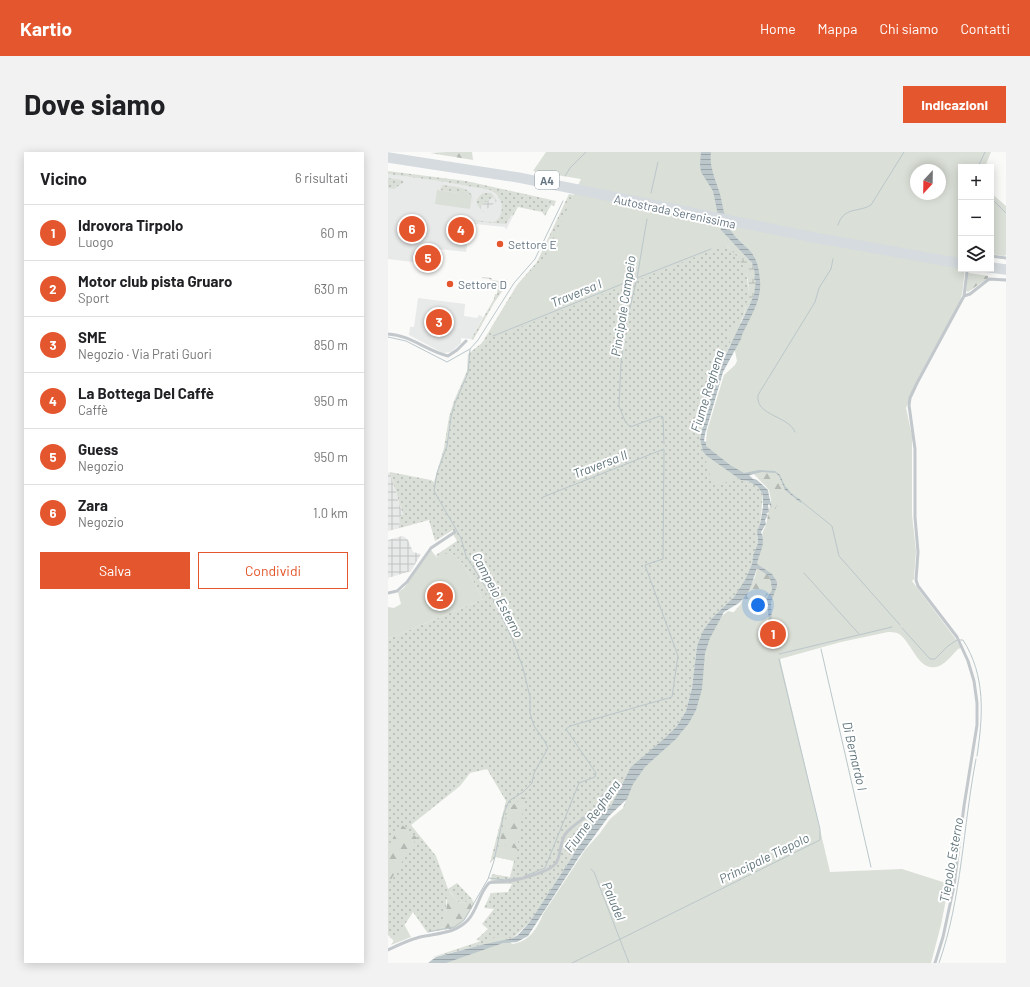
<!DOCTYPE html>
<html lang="it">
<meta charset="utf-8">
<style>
:root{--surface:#fff;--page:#f2f2f2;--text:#202124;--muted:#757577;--line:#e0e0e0;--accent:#e4572e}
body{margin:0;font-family:Barlow,sans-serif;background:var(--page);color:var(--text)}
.controls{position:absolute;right:12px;top:12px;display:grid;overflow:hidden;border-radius:0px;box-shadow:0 2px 10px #0003}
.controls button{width:36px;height:36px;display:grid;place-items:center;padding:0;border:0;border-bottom:1px solid var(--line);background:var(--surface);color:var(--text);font:20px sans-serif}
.compass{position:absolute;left:522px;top:12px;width:36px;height:36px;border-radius:50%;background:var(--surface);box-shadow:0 2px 10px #0003;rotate:202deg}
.you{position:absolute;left:370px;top:453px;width:14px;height:14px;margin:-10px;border:3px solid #fff;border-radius:50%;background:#1a73e8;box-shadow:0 0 0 6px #1a73e833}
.badge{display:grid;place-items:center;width:26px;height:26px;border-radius:50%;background:var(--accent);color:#fff;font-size:13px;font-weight:700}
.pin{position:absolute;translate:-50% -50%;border:2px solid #fff;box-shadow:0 1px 4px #0006}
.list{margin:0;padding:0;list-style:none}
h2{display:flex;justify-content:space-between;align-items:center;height:52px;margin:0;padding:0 16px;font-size:17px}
h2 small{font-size:13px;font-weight:400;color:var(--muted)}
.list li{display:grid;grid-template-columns:26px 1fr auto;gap:12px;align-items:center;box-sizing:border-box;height:56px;padding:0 16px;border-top:1px solid var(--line)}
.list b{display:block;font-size:15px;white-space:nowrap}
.list p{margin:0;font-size:13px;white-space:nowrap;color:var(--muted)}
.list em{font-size:13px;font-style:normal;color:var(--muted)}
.actions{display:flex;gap:8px;padding:12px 16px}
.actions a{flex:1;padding:9px 0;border:1px solid var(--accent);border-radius:0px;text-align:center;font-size:14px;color:var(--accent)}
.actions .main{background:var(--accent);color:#fff}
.icon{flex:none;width:22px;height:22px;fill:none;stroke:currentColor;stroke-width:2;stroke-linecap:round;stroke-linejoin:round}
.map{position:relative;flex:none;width:618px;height:811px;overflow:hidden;border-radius:0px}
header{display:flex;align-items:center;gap:24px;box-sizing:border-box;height:56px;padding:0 20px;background:var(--accent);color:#fff}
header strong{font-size:19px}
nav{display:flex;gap:22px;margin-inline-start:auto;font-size:14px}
.intro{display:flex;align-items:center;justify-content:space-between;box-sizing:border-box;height:96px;padding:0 24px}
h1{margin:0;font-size:28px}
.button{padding:10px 18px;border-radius:0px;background:var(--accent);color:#fff;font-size:14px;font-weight:700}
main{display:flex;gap:24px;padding:0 24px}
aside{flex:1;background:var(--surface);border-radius:0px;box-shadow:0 2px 10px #0003}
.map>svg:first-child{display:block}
.built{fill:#e8e9e9}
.industrial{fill:url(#industrial-grid)}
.grass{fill:url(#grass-dots)}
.forest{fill:url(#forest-firs)}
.wetland{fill:url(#wetland-marsh)}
.green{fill:#dadfd7;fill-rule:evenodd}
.water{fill:url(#water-rules)}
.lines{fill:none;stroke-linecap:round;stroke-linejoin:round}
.stream{stroke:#bbc7cb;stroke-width:1}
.street{stroke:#c3c8cc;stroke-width:3}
.highway{stroke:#d6dbdf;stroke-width:5.5}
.poi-dot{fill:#e4572e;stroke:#fff;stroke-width:1.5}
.labels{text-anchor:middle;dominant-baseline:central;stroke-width:4;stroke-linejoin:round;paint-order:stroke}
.shield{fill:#fff;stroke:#939fa8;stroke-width:1}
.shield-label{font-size:11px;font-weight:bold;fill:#657683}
.street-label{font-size:12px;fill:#657683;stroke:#fff}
.poi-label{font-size:12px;fill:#657683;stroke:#fff;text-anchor:start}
.water-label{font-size:13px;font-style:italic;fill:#60757c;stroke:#fff}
</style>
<header>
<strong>Kartio</strong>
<nav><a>Home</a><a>Mappa</a><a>Chi siamo</a><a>Contatti</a></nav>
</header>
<div class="intro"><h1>Dove siamo</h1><a class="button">Indicazioni</a></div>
<main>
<aside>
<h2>Vicino<small>6 risultati</small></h2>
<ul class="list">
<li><span class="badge">1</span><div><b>Idrovora Tirpolo</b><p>Luogo</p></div><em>60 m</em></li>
<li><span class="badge">2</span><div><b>Motor club pista Gruaro</b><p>Sport</p></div><em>630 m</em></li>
<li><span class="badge">3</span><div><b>SME</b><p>Negozio · Via Prati Guori</p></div><em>850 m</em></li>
<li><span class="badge">4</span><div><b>La Bottega Del Caffè</b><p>Caffè</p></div><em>950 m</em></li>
<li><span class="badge">5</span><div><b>Guess</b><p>Negozio</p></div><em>950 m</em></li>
<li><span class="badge">6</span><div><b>Zara</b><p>Negozio</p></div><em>1.0 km</em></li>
</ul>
<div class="actions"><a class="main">Salva</a><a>Condividi</a></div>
</aside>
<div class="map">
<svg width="618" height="811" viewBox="0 0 618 811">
<defs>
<pattern id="industrial-grid" width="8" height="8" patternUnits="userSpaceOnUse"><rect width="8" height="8" fill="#e8e9e9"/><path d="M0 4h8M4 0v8" fill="none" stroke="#c0c1c2"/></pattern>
<pattern id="grass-dots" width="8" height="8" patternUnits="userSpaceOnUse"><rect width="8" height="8" fill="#dadfd7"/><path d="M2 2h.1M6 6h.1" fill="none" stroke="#b4b9b4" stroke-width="1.8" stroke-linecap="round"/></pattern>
<pattern id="forest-firs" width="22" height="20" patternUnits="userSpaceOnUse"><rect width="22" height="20" fill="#dadfd7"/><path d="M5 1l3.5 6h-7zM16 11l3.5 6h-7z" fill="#b4b9b4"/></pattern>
<pattern id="wetland-marsh" width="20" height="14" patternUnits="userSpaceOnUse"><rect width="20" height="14" fill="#dadfd7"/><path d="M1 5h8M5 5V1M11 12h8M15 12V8" fill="none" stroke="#b4b9b4"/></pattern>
<pattern id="water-rules" width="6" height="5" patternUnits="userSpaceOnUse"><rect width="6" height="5" fill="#bbc7cb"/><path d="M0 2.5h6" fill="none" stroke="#9ca6aa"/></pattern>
</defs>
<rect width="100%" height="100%" fill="#fafaf8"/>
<path class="built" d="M0,22l51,7 51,9 3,2 19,19 1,5 -7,14 -1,-3 -30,-3 -1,2 -4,-1 -4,27 -27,-3 -2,16 -49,-6z
M30,146l47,6 -1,12 13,2 2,-3 4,2 -12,22 -10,-1v5l-10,9 -8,1 -34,-18 1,-8h4z"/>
<path class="industrial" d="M105,44l4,5 -14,11 -4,-5z
M2,320l13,44 -4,1 1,11 -12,3v-58z
M14,384l3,1 3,3 5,12 8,2 -10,17 -23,7v-38z"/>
<path class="grass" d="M0,19l78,10 90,20 -2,5 -3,-1 -6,11 -3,-4 -24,-5 -5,9 -2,-1 -5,9 -32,-3c6,-2 16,3 22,0 3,-2 4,-5 5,-8 3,-10 -2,-18 -11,-23l-51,-9 -51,-7z
M0,26l13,2 3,2 -10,7 -6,-1z
M56,33c13,3 30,1 29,18l-1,-8 -32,-5 2,-4z
M96,41h7l6,8 -4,-4 -14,10c-5,-5 -1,-11 5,-14z
M181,42l151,31 7,21 9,8 10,16 3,24 -6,23 -23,50 -9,25 -11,47 3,13 4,4 39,25h2l10,6 5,8 -3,29 -3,13 1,6 -5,12 -1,9 -9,21 -9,12 -21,20 -16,29 -5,42 -6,23 -9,15 -56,64 -10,16 -15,14 -11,13 -13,24 -43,66 -16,15 -12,2 -71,18 51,-17 -5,-1 12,-11 -6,-5 12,-15 -10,-1 7,-15 17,-1 4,-8h-22l2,-10 18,3 4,-16 -18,-4 -6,6 16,-62 -19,-32 -17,4 -10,13 -49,39 25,31 12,33 9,-6 15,16 -8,4 -6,-1 -8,-11 -4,10v11l-5,15 8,2 -22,3 -14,-20 -19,29 -6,-6v-296l95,-40c-6,-10 -20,-41 -31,-45 -4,-1 -11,2 -15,4l-1,-3 21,-14 -4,-7v-4l-18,11 -6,-21 -29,8 -1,-11 4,-2 -13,-43 41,8 3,2 10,-34 5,-31 5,-16 13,-30 1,-17 14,-11 35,-58 20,-23z
M95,125l9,1v2l13,2 1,-3 1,1 -4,6 2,1 -11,16 -21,37 -2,-1 23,-40 1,-5h2l1,-11 -9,-4 -7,-1z"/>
<path class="forest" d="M59,0h25l1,8 -43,-7z
M581,121l19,3v2l-20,14 -2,-1 2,-17z
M370,318l26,4 3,103 -80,135 -84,96 10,-25 12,-16 31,-28 12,-14 24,-88 28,-32 15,-28 3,-12 13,-65 -2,-10 -18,-19z
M137,645l-8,52 -18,-5 9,-36z
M13,672l16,14 -29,46v-37z
M60,737l10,13 6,1 8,-4 2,5c-5,9 -11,24 -23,25 -3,0 -7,-1 -10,-2l-1,-3 4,-6 2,-6z"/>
<path class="wetland" d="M346,91c6,6 12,12 17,19 12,17 1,40 -8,56 9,-33 9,-47 -16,-72z"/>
<path class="green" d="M158,0h445l-6,15h-24v102h4c-2,12 -1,24 -6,34l-43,79 -10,26 6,28v79l4,36 -2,28 -2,2 43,57 6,10 -3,1c-6,6 -13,16 -22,18 -19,4 -25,-28 -39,-34 -2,-1 -6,-1 -9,-1l-47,10 -61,17 50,213 72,-3 47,15 -8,41 -10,38h-497l48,-17 6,-5 11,-6 7,3 6,6c17,-2 25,-15 31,-30l42,-64 15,-17 10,-14 13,-11 3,-5 -3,-17 2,-14 5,-2 15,-3 31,-28 8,-10 17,-73 16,-36 11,-9c26,7 29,-12 48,-22 -1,-14 -10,-16 -21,-23l8,-35 12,-21 8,-23 -6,-13c-20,-5 -42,6 -62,12l-8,-18 -2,-16 2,-21 17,-56 11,-10 2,-4 -2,-10 -10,-18 24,-16 10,-43 -19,-32 -30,9 -207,83 -11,3 -1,-9 24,-37 31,-36 35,-76 -48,-8zM528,18h24v24h-24z
M49,38l35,5 -2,14 -35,-5z
M603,41l15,13v49l-2,1 -13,-2z
M43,398l6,8c5,-3 10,-6 15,-4 11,4 25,35 31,45l-95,40v-32l6,1 7,-4 -3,-12 6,-4z
M111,692l18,5 -2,12 -19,-4z
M16,772l7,13 -20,8z"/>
<path class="water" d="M313,0h10c-2,14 4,26 8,39 4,12 4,24 10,36 4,10 15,17 22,25 7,9 8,18 9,29 2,19 -10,36 -18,54l-1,4 -18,33 -18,62 -1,7 2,1v4l24,19 14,8 15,-3 16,1 5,4 5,11 7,8 10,7 -1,2 -16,-13 -6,-14 -3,-3 -14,-1 -13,3 4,4 4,1 11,10 1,6 3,12 -3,-4 -1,1 1,7 -3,2 2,1 -3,5 1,4 -5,8c5,13 -1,18 -4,32l15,10 5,8v4l-6,16 1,23h-3l-2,-27 5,-8 -1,-8 -2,-6 -12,-8 -6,18 -6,13h-2l-4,4 -15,9 -14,26 -5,15 -3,36 -6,21 -7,13 -13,16 -31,28 -12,17 -6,15 -18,17 -30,41 -51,79 -11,6 -14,1 -57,20h-18l8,-6 45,-12 32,-7 5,-3 11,-12 43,-66 13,-24 11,-13 15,-14 20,-39 34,-29 12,-12 9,-15 6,-23 5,-42 6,-15 10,-14 21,-20 11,-17 7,-16 1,-9 5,-12 -1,-11 3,-8 3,-17v-12l-5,-8 -10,-6 -7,-1 -34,-24 -4,-4 -3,-13 11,-47 9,-25 30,-63 4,-10 2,-13 -2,-2 1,-3 -1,-7 -2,-6 -31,-33 -8,-39 -12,-19 -1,-8z"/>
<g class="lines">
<path class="stream" d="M590,15l7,-15
M177,24l5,-8 16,-16
M263,41l7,-31
M603,46l15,15
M259,67l-10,59 -12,51 -4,34 -2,43 6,15 5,6 30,-11 3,1 1,27
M450,73c6,-19 20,-12 33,-20l33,-53
M105,184l144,-58 74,-29
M0,185l18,4 41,21 23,-13
M407,280c-7,-17 -40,-16 -37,-37l57,-93 4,-14 12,-19 2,-10
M414,350l30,24 7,30 61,69
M416,421l55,61
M383,472l2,7
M514,476l28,31h5l13,-13 9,-6
M572,488h3c23,36 20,76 14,116
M433,497l50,218
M391,502l113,-27
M203,717l3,3 35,91
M137,724l20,-8 34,-85 16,-6 1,-4 -30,-44 4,-3 102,-29 6,-41 -33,-91 18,-6 1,-110 -121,48
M101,726l16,2 13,-2
M40,780l26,-5 10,-7 24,-41 6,-18 10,-48 5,-12 14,-9 9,-9 2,-10 14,-25 -4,-8 -10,-14 -4,-13v-16l-7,-29 -11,-30 -19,-39 -27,-43 -5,-18 -27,-47 3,-18 10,-27 4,-29 4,-14 13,-30 2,-24 8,-9 36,-57 21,-24 28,-58
M184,811l248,-123v-11l-41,-170
M551,811c23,-65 24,-137 37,-204"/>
<path class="street" d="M603,104l15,2
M576,144l6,-2 19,-15 17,1
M0,182c22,1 39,17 60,22l9,-6 9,-9
M0,441l9,-2 10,-9 24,-34 24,-16
M0,798c10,-5 21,-10 32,-13 17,-4 35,-3 48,-17 10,-11 11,-27 21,-37 7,-2 14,-1 21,-2 11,-2 40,-9 46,-18 6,-9 3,-23 11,-31 13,-14 29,-17 36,-37
M547,811l8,-26 11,-51 10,-80 13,-81v-22l-3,-22 -6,-20 -11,-24 -39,-51 -2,-6 2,-28 -3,-35v-68l-6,-44 1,-7 7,-15 47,-87 3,-24"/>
<path class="highway" d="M0,3l130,20 296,60 147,26
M0,8l131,20 295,60 147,26
M603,113l15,2
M595,117l23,3"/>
</g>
<g class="poi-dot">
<circle cx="112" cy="92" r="4"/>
<circle cx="62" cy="132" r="4"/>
</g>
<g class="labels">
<rect class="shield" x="147" y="19" width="24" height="18" rx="3"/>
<g class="shield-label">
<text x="159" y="28">A4</text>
</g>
<g class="street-label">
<text transform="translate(287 59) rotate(12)">Autostrada Serenissima</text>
</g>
<g class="poi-label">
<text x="120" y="92">Settore E</text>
<text x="70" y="132">Settore D</text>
</g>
<g class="water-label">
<text transform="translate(188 141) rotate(-22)">Traversa I</text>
<text transform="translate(235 154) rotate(-81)">Pincipale Campeio</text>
<text transform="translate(319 239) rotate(-73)">Fiume Reghena</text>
<text transform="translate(212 312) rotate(-21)">Traversa II</text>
<text transform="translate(110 443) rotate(62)">Campeio Esterno</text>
<text transform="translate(467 604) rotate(77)">Di Bernardo I</text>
<text transform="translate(204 664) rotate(-54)">Fiume Reghena</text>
<text transform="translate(376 706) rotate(-26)">Principale Tiepolo</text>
<text transform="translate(563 708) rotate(-80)">Tiepolo Esterno</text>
<text transform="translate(226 749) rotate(67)">Paludel</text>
</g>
</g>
</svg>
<div class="controls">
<button>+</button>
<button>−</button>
<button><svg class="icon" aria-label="layers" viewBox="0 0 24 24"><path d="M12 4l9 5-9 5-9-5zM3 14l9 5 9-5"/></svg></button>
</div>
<svg class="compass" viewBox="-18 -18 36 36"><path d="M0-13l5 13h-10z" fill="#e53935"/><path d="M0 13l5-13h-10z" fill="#757577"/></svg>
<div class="you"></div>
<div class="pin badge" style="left:385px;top:482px">1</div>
<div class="pin badge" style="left:52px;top:444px">2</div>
<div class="pin badge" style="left:51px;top:170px">3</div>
<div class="pin badge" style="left:73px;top:78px">4</div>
<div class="pin badge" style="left:40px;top:106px">5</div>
<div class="pin badge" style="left:24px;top:77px">6</div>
</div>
</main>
